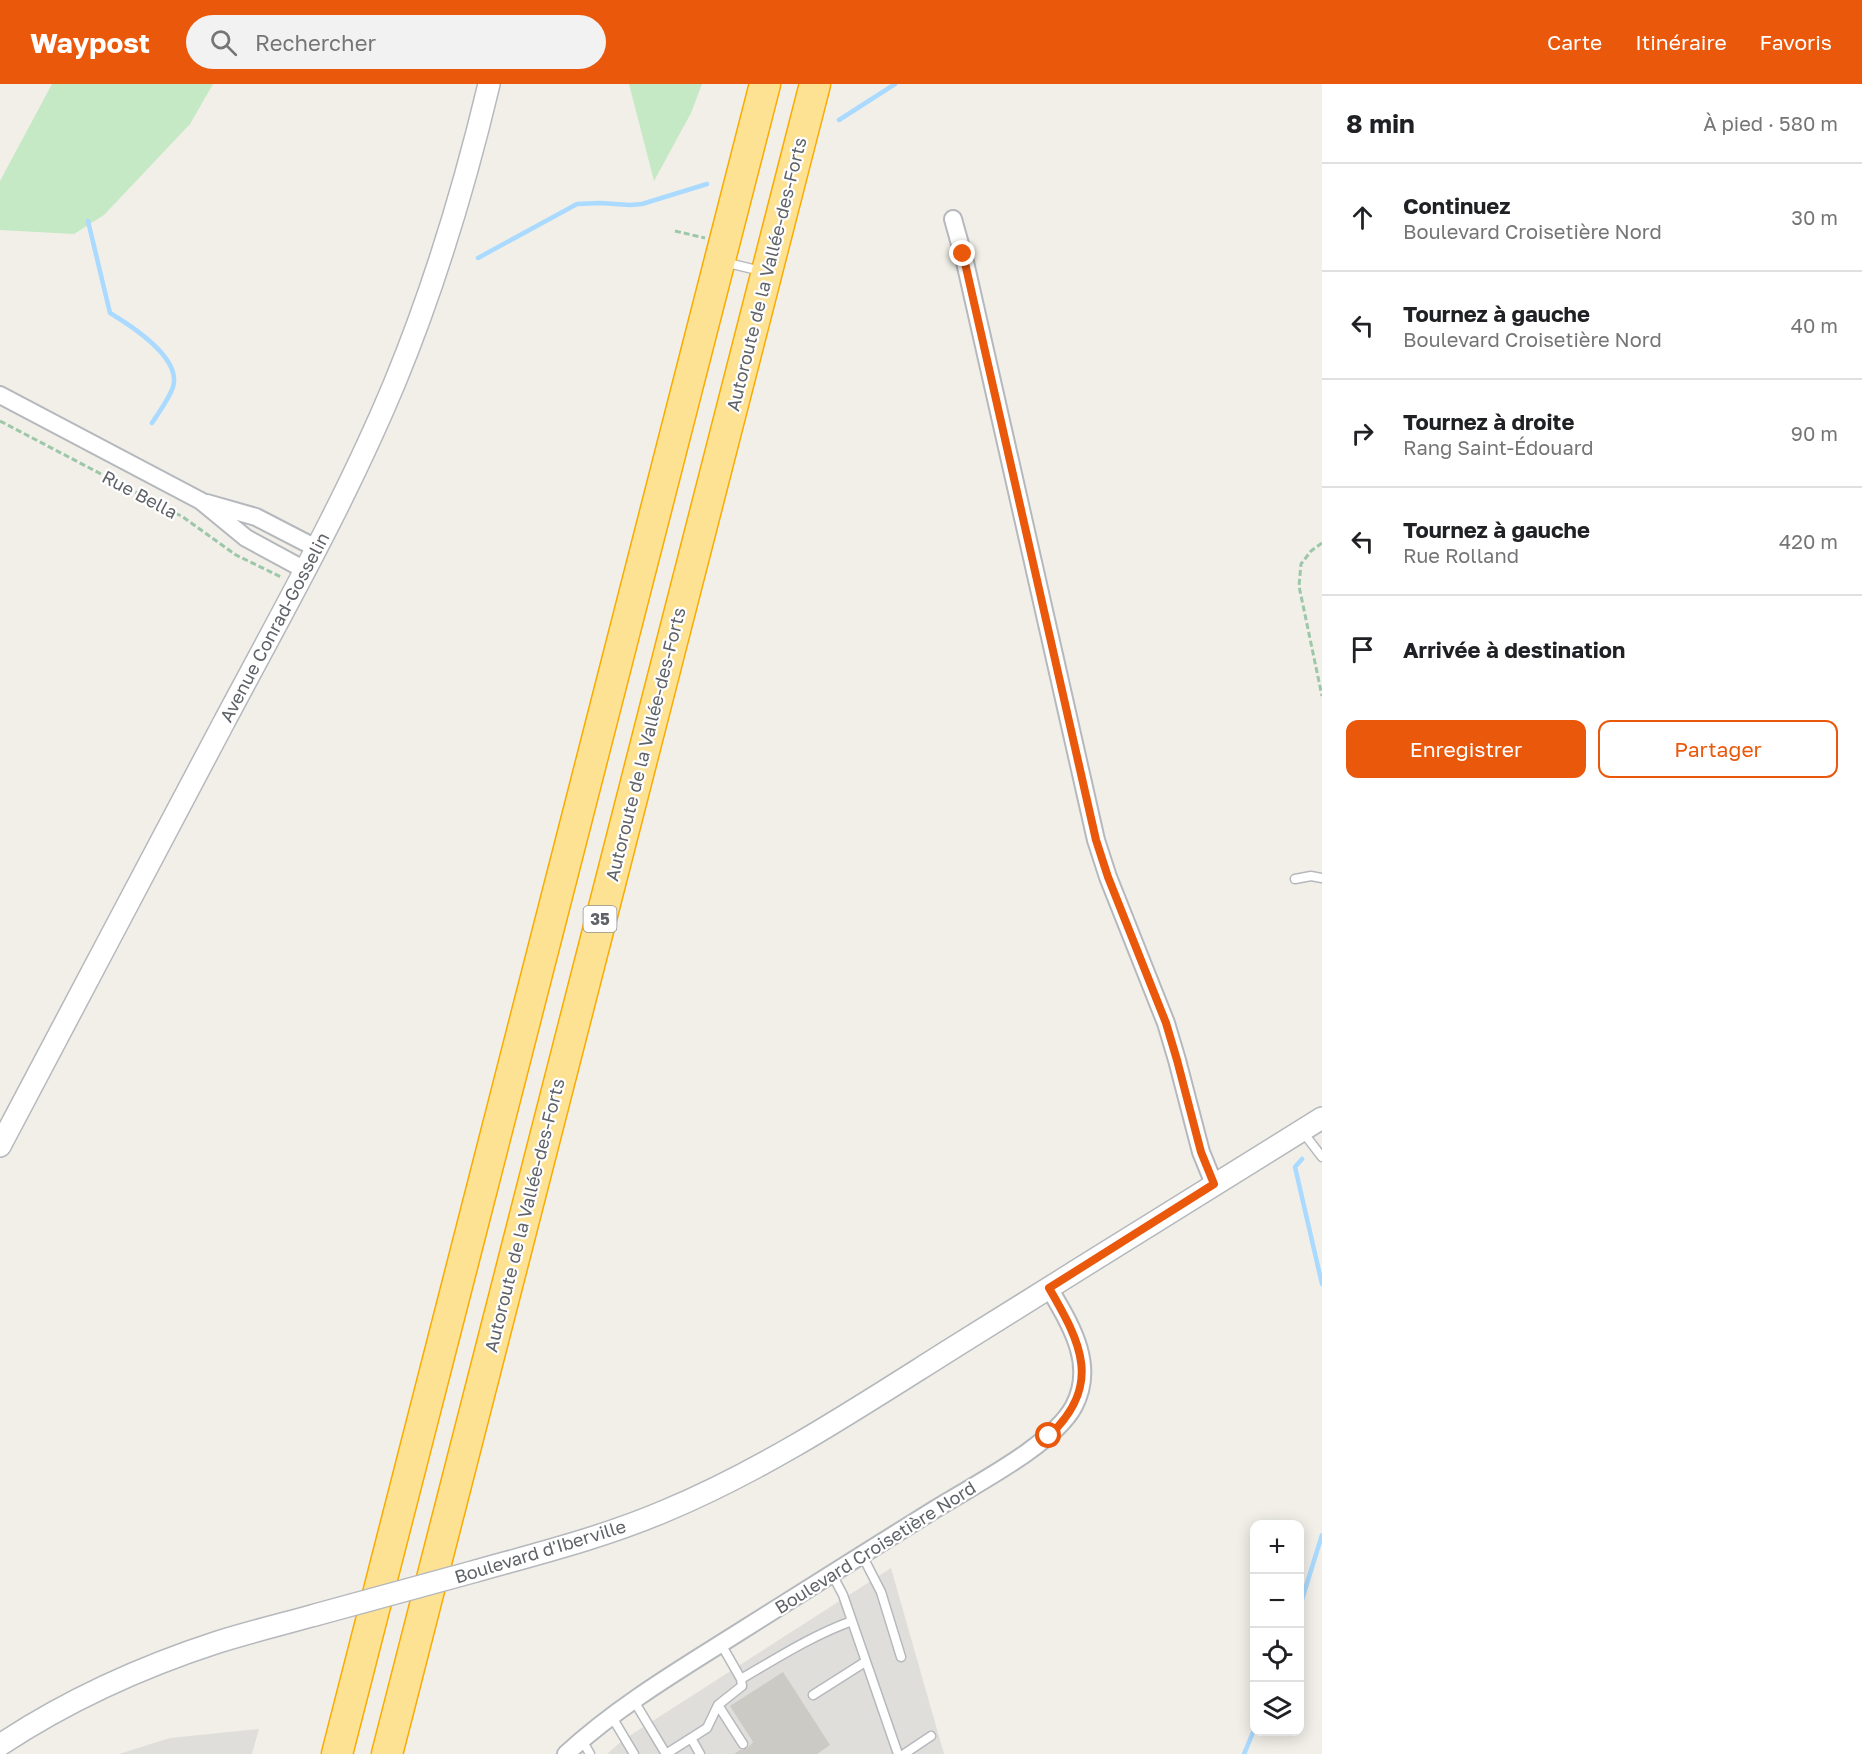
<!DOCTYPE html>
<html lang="fr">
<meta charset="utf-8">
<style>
:root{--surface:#fff;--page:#f2f2f2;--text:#202124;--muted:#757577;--line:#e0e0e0;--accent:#ea580c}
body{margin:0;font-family:"Golos Text",sans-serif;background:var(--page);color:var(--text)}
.controls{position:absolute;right:18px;bottom:18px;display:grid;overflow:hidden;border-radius:12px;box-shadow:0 3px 15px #0003}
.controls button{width:54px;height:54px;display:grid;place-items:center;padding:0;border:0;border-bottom:2px solid var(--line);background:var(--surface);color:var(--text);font:30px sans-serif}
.stop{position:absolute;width:18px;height:18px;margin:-14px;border:4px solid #ea580c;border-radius:50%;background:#fff}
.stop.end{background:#ea580c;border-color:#fff;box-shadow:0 2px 6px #0008}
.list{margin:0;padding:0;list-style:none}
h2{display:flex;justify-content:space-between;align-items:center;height:78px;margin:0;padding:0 24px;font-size:26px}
h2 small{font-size:20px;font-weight:400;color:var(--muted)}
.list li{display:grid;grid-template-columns:39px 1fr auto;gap:18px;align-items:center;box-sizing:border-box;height:108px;padding:0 24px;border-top:2px solid var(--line)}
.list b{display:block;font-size:22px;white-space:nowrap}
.list p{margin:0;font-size:20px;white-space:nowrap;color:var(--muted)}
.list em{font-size:20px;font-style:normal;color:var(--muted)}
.actions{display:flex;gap:12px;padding:18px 24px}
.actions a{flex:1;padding:14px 0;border:2px solid var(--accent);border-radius:12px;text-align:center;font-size:21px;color:var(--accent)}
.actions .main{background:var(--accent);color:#fff}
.icon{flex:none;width:33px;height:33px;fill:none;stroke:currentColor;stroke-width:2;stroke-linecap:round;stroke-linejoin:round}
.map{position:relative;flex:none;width:1322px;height:1670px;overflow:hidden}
header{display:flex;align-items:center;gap:36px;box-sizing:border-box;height:84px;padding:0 30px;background:var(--accent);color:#fff}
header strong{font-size:28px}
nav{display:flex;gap:33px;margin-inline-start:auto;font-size:21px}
.search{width:420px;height:54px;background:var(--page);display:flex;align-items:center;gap:15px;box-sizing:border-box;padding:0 21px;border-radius:33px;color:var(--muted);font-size:22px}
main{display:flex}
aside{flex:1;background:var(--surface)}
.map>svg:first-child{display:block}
.industrial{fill:#e0deda}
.green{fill:#c5e8c5}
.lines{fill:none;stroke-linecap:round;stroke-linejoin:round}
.stream{stroke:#aadaff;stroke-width:4.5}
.building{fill:#cccac5}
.service-casing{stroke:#b5b8bc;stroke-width:11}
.minor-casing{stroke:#b5b8bc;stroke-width:20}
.tertiary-casing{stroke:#b5b8bc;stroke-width:24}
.motorway-casing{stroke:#f9ab00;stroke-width:33}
.path{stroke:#9cc7a9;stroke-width:3;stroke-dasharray:6 3;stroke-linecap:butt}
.service{stroke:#fff;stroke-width:8}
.minor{stroke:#fff;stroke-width:16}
.tertiary{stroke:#fff;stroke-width:21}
.motorway{stroke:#fde293;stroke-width:30}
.tertiary-bridge-casing{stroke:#b5b8bc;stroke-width:24;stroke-linecap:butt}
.tertiary-bridge{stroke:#fff;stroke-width:21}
.route{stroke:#ea580c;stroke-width:8}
.labels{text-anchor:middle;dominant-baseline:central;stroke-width:4.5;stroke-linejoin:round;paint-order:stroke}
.shield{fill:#fff;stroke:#8f9295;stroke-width:1.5}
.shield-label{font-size:16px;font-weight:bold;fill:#5f6368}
.street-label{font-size:18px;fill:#5f6368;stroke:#fff}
</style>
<header>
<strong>Waypost</strong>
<div class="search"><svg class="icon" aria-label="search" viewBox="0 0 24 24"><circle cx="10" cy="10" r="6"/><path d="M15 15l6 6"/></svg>Rechercher</div>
<nav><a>Carte</a><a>Itinéraire</a><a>Favoris</a></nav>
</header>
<main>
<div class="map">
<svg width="1322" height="1670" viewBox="0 0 1322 1670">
<rect width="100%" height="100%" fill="#f1efe8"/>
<path class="industrial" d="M891,1484l53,186h-337l16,-14z
M259,1645l-7,25h-133l51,-16z"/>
<path class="green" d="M52,0h161l-23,40 -86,91 -30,19 -74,-4v-49z
M629,0h73l-11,29 -37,68z"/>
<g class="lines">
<path class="stream" d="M839,36l56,-36
M88,137l22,92c20,12 72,45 63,74 -4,12 -14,25 -21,36
M478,174l99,-54 23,-1 30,2 12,-1 65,-20
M1302,1075l-7,8 27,117
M1300,1522l22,-71
M1244,1670l10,-24"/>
</g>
<path class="building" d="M783,1588l47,73 -13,9h-83l6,-4 7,-1 6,-7 -23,-36z"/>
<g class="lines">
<defs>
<path id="service" d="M724,178l37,9
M1295,795l16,-3 11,2
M1302,1047l20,26
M862,1471l19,37 20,65
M832,1490l11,21 55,159
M741,1595c36,-21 72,-44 111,-58
M813,1611l52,-33
M634,1617l32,53
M718,1621l25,39
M612,1633l22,37
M691,1654l9,16
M582,1656l8,14
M666,1670l41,-26 11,-23 24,-19 -1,-7 -20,-35
M904,1670l27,-18"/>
<path id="minor" d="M953,135l12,43 131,578 12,37 58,146 11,37 24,92 13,32
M0,311l201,106 45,37 59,32
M207,419l49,14 60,31
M566,1670c52,-48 115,-85 175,-123 62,-39 125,-79 188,-118 39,-25 124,-67 145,-107 22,-42 -4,-82 -25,-118"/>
<path id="tertiary" d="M0,1062c74,-141 149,-281 223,-422 60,-113 123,-224 172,-342 40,-97 70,-197 94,-298
M476,1487c64,-18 128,-34 189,-60 103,-43 197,-106 291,-165 122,-76 244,-153 366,-228
M0,1661c68,-45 141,-78 218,-103 32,-10 65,-18 97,-27"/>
<path id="motorway" d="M337,1670l428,-1670
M387,1670l428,-1670"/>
</defs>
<use href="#service" class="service-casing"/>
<use href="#minor" class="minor-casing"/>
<use href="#tertiary" class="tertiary-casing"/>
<use href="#motorway" class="motorway-casing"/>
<path class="path" d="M675,147l30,7
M0,337l183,96 53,38 45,22
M1322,459l-11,8 -10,13 -2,22 23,110"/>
<use href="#service" class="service"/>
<use href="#minor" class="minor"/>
<use href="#tertiary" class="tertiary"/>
<use href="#motorway" class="motorway"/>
<defs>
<path id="tertiary-bridge" d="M315,1531l161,-44"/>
</defs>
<use href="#tertiary-bridge" class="tertiary-bridge-casing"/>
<use href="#tertiary-bridge" class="tertiary-bridge"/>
</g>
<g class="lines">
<path class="route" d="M963,170l133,586 12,37 58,146 11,37 24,92 13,32 -165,104c32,55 54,97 0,148"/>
</g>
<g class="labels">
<rect class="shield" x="583.5" y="822" width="33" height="26" rx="4.5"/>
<g class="shield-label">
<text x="600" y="835">35</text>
</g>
<g class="street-label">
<text transform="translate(766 190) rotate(-76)">Autoroute de la Vallée-des-Forts</text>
<text transform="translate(140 410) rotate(28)">Rue Bella</text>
<text transform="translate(274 543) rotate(-62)">Avenue Conrad-Gosselin</text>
<text transform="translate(645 660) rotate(-76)">Autoroute de la Vallée-des-Forts</text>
<text transform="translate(524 1131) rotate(-76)">Autoroute de la Vallée-des-Forts</text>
<text transform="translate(875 1463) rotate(-32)">Boulevard Croisetière Nord</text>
<text transform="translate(540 1467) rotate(-17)">Boulevard d'Iberville</text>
</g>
</g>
</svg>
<div class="controls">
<button>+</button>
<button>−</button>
<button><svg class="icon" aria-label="locate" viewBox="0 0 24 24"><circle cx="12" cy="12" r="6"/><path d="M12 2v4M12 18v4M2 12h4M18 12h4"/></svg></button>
<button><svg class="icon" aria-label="layers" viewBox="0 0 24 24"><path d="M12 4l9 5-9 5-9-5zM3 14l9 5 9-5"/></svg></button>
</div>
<div class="stop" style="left:1049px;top:1352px"></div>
<div class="stop end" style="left:963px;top:170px"></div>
</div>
<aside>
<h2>8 min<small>À pied · 580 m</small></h2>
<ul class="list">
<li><svg class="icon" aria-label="ahead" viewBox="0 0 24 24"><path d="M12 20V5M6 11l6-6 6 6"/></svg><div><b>Continuez</b><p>Boulevard Croisetière Nord</p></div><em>30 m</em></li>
<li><svg class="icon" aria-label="left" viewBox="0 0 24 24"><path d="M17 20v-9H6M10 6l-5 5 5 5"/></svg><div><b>Tournez à gauche</b><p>Boulevard Croisetière Nord</p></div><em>40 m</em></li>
<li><svg class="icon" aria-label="right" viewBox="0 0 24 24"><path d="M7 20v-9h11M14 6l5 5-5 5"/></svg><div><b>Tournez à droite</b><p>Rang Saint-Édouard</p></div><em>90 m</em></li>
<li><svg class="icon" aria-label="left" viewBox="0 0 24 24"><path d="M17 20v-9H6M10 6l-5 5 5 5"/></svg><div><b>Tournez à gauche</b><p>Rue Rolland</p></div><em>420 m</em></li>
<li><svg class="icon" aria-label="arrive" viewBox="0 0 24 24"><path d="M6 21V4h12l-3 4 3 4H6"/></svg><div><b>Arrivée à destination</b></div></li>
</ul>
<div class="actions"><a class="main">Enregistrer</a><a>Partager</a></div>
</aside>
</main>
